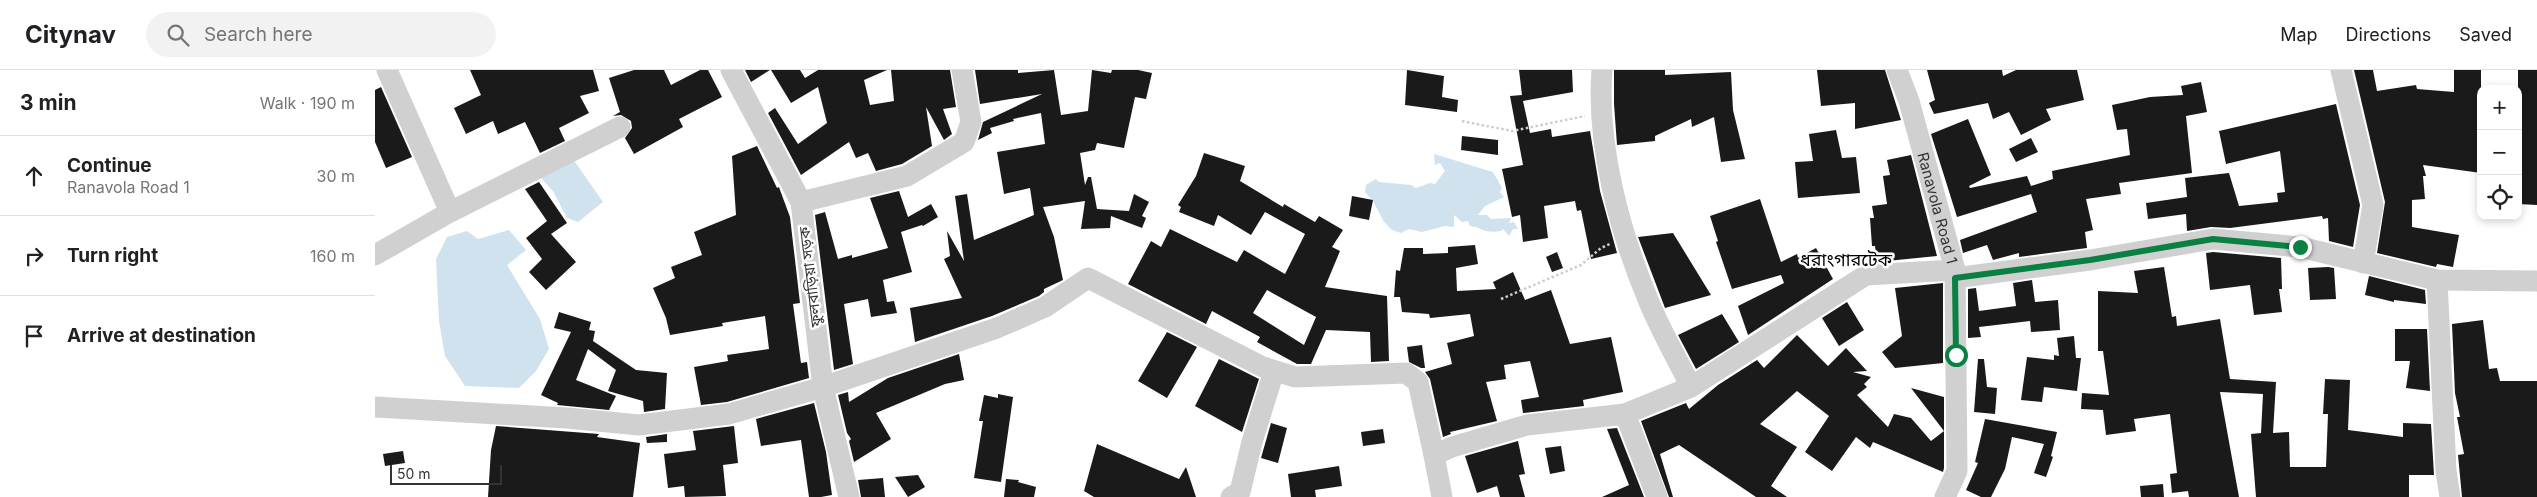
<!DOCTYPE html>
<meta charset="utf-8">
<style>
:root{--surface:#fff;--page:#f2f2f2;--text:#202124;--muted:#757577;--line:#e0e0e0}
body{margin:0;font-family:Inter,"Noto Sans Bengali",sans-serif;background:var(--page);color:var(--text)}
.controls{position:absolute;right:15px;top:15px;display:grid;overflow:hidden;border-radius:10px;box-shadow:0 2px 8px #0003}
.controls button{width:45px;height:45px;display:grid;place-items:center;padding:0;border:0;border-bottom:1px solid var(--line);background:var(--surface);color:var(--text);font:25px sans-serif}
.scale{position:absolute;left:15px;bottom:12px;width:112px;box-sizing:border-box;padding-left:5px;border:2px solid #333;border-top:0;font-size:14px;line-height:18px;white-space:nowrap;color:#333;-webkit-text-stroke:4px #fff;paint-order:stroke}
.stop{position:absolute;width:15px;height:15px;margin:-11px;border:4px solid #0b8043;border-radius:50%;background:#fff}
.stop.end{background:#0b8043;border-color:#fff;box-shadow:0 1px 5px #0008}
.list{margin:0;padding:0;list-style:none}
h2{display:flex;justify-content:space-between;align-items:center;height:65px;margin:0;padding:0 20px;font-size:21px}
h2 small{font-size:16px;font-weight:400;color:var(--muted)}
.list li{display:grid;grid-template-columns:32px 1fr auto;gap:15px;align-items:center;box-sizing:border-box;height:80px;padding:0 20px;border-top:1px solid var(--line)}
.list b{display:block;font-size:19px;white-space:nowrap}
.list p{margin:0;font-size:16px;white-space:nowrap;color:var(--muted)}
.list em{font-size:16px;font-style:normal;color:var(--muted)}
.icon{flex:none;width:28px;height:28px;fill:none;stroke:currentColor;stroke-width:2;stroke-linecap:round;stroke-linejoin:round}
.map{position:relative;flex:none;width:2162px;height:427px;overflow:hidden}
header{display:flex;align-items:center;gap:30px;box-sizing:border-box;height:70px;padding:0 25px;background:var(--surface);border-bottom:1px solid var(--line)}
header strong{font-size:24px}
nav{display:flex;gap:28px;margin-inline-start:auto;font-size:18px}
.search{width:350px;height:45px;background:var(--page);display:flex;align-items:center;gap:12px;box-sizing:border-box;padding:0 18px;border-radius:28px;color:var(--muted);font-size:19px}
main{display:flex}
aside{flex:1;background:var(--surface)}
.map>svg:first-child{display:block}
.water{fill:#cfe2ee}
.building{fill:#1a1a1a;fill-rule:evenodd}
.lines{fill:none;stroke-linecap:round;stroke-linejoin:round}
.path{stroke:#cdcdcd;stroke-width:2.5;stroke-dasharray:2.5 2.5;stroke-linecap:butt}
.minor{stroke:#d0d0d0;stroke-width:21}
.route{stroke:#0b8043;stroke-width:6}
.labels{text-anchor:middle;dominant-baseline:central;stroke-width:5;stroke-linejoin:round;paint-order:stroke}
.street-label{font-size:15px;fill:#333;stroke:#fff}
.quarter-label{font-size:18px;fill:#000;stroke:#fff}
</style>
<header>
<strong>Citynav</strong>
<div class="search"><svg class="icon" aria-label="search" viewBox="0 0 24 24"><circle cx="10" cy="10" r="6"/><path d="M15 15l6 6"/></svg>Search here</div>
<nav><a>Map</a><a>Directions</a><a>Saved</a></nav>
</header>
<main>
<aside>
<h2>3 min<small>Walk · 190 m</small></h2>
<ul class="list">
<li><svg class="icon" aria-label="ahead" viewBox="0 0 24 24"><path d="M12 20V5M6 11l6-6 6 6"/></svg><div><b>Continue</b><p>Ranavola Road 1</p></div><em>30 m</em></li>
<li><svg class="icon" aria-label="right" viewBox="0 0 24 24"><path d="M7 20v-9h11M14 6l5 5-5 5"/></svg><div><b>Turn right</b></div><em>160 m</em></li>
<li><svg class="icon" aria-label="arrive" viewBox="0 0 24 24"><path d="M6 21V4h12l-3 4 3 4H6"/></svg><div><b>Arrive at destination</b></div></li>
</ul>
</aside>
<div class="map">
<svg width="2162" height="427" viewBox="0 0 2162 427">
<rect width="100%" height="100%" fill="#fff"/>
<path class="water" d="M1059,84l59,18 9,16 -2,4 4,5 -19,9 -7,9h9l4,4 20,-1 -2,5 5,-1 4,7h-5l-4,7 -6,-7 -2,2c-18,3 -19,-4 -31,-5l-2,-5 -6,1 -8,-7v12l-9,-1 -23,6 -13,-3 -8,4 -9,-3 -8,-8 -11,-21 -8,-9 1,-7 10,-6 3,3 32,3 5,3 14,-5 5,1 10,-13 -5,-8 -5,2z
M198,89l30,43 -25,20 -11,-4 -14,-27 -13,-14z
M134,160l17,20 -19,15 33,54 9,30 -13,22 -17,17 -54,-2 -20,-30 -6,-35 -3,-62 11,-22 20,-6 11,8z"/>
<path class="building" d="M95,0h123l6,21 -19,5 9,17 -30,15 6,13 -25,12 -15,-31 -27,12 -5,-13 -27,13 -12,-26 27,-13z
M259,0h30l7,15 29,-15h8l14,27 -43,22 4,8 -49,27 -9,-16 7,-10 -1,-7 -10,-6 -8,1 7,-4 -11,-34z
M370,0h25l-19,12z
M396,0h29l5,8 13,-8h69l-23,10 6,25 24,-4 -3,-31h59l6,37 -13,2 9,25 -8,6 -18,-33 6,39 -30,18 -26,7 -8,-18 -12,5 -7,-16 -48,33 -33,-62 7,-5 23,36 29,-21 -9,-36 -27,16z
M600,0h43v3l36,-3 7,45 27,-4 4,-41 19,3 1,-3h26l14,3 -6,26 -11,-2 -11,51 -27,-5 -2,7 -15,3 5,32 3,-8h3l6,32 32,2 5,-17 15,8 -7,14 4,2 -4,10 -31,-12 -1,12 -29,1 4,-28 -42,6 11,30 9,43 -19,9v3l-5,4 -47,20 -77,26 -5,-34 52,-10 -18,-39 6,-3 -3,-25 17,30 -9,-65 12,-2 7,46 60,-25 -4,-27 -26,6 -7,-42 48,-8 -4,-31 -28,6 1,2 -24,7 2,5 -14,7 5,-18 59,-28 -62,10z
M1032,0l37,6 -2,21 16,3 -1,12 -52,-7z
M1144,0h53l1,22 -50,9 7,32 21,-4 1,8 38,-6 10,60 17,62 -26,6 -10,-49 -4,1 -2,-10 -31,5 4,32 -25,4 -3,-27 -8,2 -10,-48 21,-4 -13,-69 12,-1z
M1239,0h51v5l66,-3 2,38 12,49 -24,3 -7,-45 -22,10 -1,-8 -36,17v5l-38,4 -3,-41z
M1442,0h68l16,50 -46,9v-26l-34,3z
M1552,0h75l1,6 13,-6h61l7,30 -38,9 5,11 -30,15 -12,-23 -16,7 -5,-16 -54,11 -5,-11 6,-3z
M1979,0h19l4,21 39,-6 1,4 37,3v-22h27v103l-58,-8 3,11h-3l2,23 -13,1v27l47,8 -6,32 -16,-3 -1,3 -59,-14 8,-51z
M2143,0h19v135l-19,-1z
M1826,12l6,30 -21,4 6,57 -73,10 2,11 -35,5 7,31 -8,2 2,16 -68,9v-4l-26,7 -6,-15 -24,8 -3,-13 77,-28 -6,-18 -74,23 -26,-83 37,-15 23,56 -22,11 1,2 57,-12 4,10 22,-7 -1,-8 78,-16 -3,-26 -10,1 -5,-25 38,-8 33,-2 -2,-9z
M6,17l31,70 -26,11 -11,-26v-52z
M1961,34l24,101 -7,42 -24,-6 -1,-23 -5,1 -1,-3 -92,12 -19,-1 -24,4 -1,-17 -38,5 -2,-16 41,-6 -2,-19 44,-5 10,33 39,-4 -1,-9 8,-1 -5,-41 -54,13 -7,-33z
M1461,60l6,28 14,-1 4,36 -62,5 -3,-36 18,-1 -4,-27z
M1087,66l36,4v15l-37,-5z
M1656,68l7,14 -22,10 -7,-13z
M382,76l20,42 2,-1 1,3 10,27 10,86 -7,1 8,59 6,-1 2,16 -82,24 -26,3 -7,-38 34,-6 -1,-6 42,-6 -4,-33 -43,7 1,3 -53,9 -4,-17 -13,-30 22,-10 -4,-11 31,-12 -8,-23 42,-17 -4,-59z
M829,83l41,13 -5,15 43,26 1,-3 31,18 4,-6 24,14 -11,17 8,4 -15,36 62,9 2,65 -18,1 -1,-30 -44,-2 -15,34h-14l-40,-22 3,-5 -48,-26 -6,13 -78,-40 23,-43 10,6 9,-18 67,33 7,-12 41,24 20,-40 -40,-22 -14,23 -33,-20 -4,11 -35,-14 2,-5 -3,-2 18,-29zM892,220l49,27 -12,28 -51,-32z
M1536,85l26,101 -60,6 -2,-16h-3l-2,-28h4l-2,-12 15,-2 -4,-28 7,-1 -3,-15z
M164,112l28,41 -16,11 25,28 -30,28 -17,-18 13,-13 -16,-21 21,-17 -22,-32z
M524,121l9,26 23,-13 7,13 -15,9 -1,-1 -21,7 11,40 -29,8 4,22 7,-1 3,12 -26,4 -3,-18 -24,5 9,60 -19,6 -19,-155 10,-3 13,47 14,-4v3l36,-10 -18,-50z
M977,126l21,4 -4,20 -20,-4z
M1385,129l21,63 16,-8 1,4 18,-10 17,31 -85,56 -10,-29 46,-23 -3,-8 -49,14 -16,-47 2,-1 -8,-25z
M1298,163l38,62 -46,13 -27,-71z
M1100,175l3,19 -22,4 1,23 39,-2 -3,-7 20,-10 12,28 26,-10 19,54 41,-7 12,55 -40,8 1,6 -61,7 -2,-13 18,-3 -9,-36 -26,4 2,14 -20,3 11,39 -47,11 1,2 -8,3 -13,-58 -5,-7 27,-8 -5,-21 27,-7 -4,-22 -40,4 -1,-4 -27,-2 -2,-15h-6l2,-27 4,1 4,-23h19v6l25,-1v-6z
M1182,182l6,16 -11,4 -6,-15z
M1838,182l68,6 1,31h-3l3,23 -28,3 -4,-30 -40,5 -4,-37z
M1789,197l8,50 4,-1 1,10 43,-7 10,60 46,3 -3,51 16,-1 1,35h36l2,-53h-5l2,-35 25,1 -2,50 55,7v-14l28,1 3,51h-25v22h-153l-5,-63 10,-1 2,-39 -43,-2 19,105h-50l-1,-6 -16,2 -2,-19 7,-1 -7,-59 -36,5 2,12 -30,4 -3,-25 -22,-1 1,-16 27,2 -6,-44h-5v-60l40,2 -4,-22z
M1953,197l6,1 2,31 -26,1 -2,-32z
M1994,206l56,14 1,14 -32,-4v2l-29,-7z
M1657,210l3,22 23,-2 2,30 -29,2 -1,-11 -51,6 2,10 -13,1v-49l8,-1 3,23 37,-5 -3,-23z
M1568,213v80l-48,5 -13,-16 20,-16 -7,-48z
M1472,232l17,28 -25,16 -17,-28z
M184,242l32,10 -2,8 6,1 -2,10 43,29 31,3 -2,36 -21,3 -1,-11 -35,-10 8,-21 -28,-21 -12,31 40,16 -7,14 -52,-5 1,-2 -17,-8 30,-63 -17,-4z
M1347,244l17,28 -43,27 -18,-34z
M2108,250l6,49 8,-1 3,13h37v116h-75l-4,-42 6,-1 -7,-37h3l-5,-24 -3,-69z
M2020,259h32l3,62 -24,-3 4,-27h-15z
M792,262l30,15 -30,51 -29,-17z
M1422,265l31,31 18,-18 21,23 -14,1 18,5 -7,7 3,3 -10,8 31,32 6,-13 17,4 20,23 13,-10 -33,-43 33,9v71l-1,4 -70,-30 -3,6 -14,-11 -24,34 -27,-19 24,-36 -32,-25 -37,33 37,23 -26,39 16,11h-31l-77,-52 -19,9 13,43h-4l-28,-76 45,-18 3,6 29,-24 39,-25 7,8z
M1699,266l2,22h5l-4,33 -33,-4 -2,15 -21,-2 6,-43 27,3v-5l5,1 -2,-18z
M1047,275l3,23h-4l-12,-6 -2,-15z
M584,284l5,26 -19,4 -69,29 15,26 -37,23 -5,-21 2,-2 -4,-6 -9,-38 10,-3 1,10 39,-24z
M844,289l40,20 -17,53 -47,-26z
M1603,289h6l3,28 10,1 -2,26 -21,-2z
M623,324l15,3 -12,85 -27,-4 9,-57h-4l5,-26 14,3z
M439,333l12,49 6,43 -11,2h-12l-8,-57 -40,6 -5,-27z
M1610,349l72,13 -6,24 2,1 -7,20 -12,-4 10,-29 -32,-7 -7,32 -14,28h-10l-15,-7 12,-27 -3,-1z
M896,353l16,5 -9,35 -17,-5z
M121,356l103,8 -2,3 43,6 -7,54h-145l3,-47z
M359,356l4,37 -15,2 3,31 -41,1 -1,-11 -16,2 -4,-34 32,-4 -3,-19z
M1242,358l27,69h-42l27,-12 -22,-56z
M1008,359l2,14 -22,3 -2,-14z
M292,364v8l-20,1 -1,-6z
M1143,371l7,33 -6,1 6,22h-25l-3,-11 -20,7 -12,-37z
M722,374l82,35 7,-12 10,30h-102l-10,-6z
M1186,376l4,25 -15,3 -5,-26z
M28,381l2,12 -20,3 -2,-12z
M964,396l3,20 -27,4 1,7h-25l-3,-23z
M543,405l7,12 -17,10 -13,-20z
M508,408l2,19h-24l-3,-17z
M631,409l13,1 -1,2 18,5 -2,10h-30z
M1788,414l1,13h-23l-1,-11z"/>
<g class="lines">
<path class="path" d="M1087,51l50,10 73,-15
M1126,229l80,-34 20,-17 9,-4"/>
<g class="minor">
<path d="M356,0l70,132 22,185 26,110"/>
<path d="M1227,0c-6,75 18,163 47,232 12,29 28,57 42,85"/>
<path id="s1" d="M1522,0l12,31 46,169 2,201 -12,26"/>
<path d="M1966,0l32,135 -10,58"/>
<path d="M426,132l106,-26 57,-34 7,-20 -9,-52"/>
<path d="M75,142l170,-85"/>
<path d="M0,185l75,-43 -63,-142"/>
<path d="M1580,208l135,-18 123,-21 87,8 137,33 100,1"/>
<path d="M2062,210l9,191 4,26"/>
<path d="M0,337l192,11 72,7 90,-11 94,-27 174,-59 48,-21 43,-29 175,89 32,10 111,-4 12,9 16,73"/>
<path d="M1250,344l32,83"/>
<path d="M856,427l9,-5 12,-50 22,-71"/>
<path d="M1067,427l-8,-42 18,-8 75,-22 98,-11 66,-27 175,-112 89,-5"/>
</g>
</g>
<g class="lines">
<path class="route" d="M1581,285l-1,-77 135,-18 123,-21 87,8"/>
</g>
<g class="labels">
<g class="street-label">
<text stroke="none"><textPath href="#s1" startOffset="144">Ranavola Road 1</textPath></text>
<text transform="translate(435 207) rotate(-97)">ফুলবাড়িয়া সড়ক</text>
</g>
<g class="quarter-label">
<text x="1471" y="189">ধরাংগারটেক</text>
</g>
</g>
</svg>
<div class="controls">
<button>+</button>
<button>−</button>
<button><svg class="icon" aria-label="locate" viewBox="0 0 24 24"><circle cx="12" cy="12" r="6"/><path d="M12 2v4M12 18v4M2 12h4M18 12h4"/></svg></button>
</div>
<div class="scale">50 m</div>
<div class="stop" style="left:1581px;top:285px"></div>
<div class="stop end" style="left:1925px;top:177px"></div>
</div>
</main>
